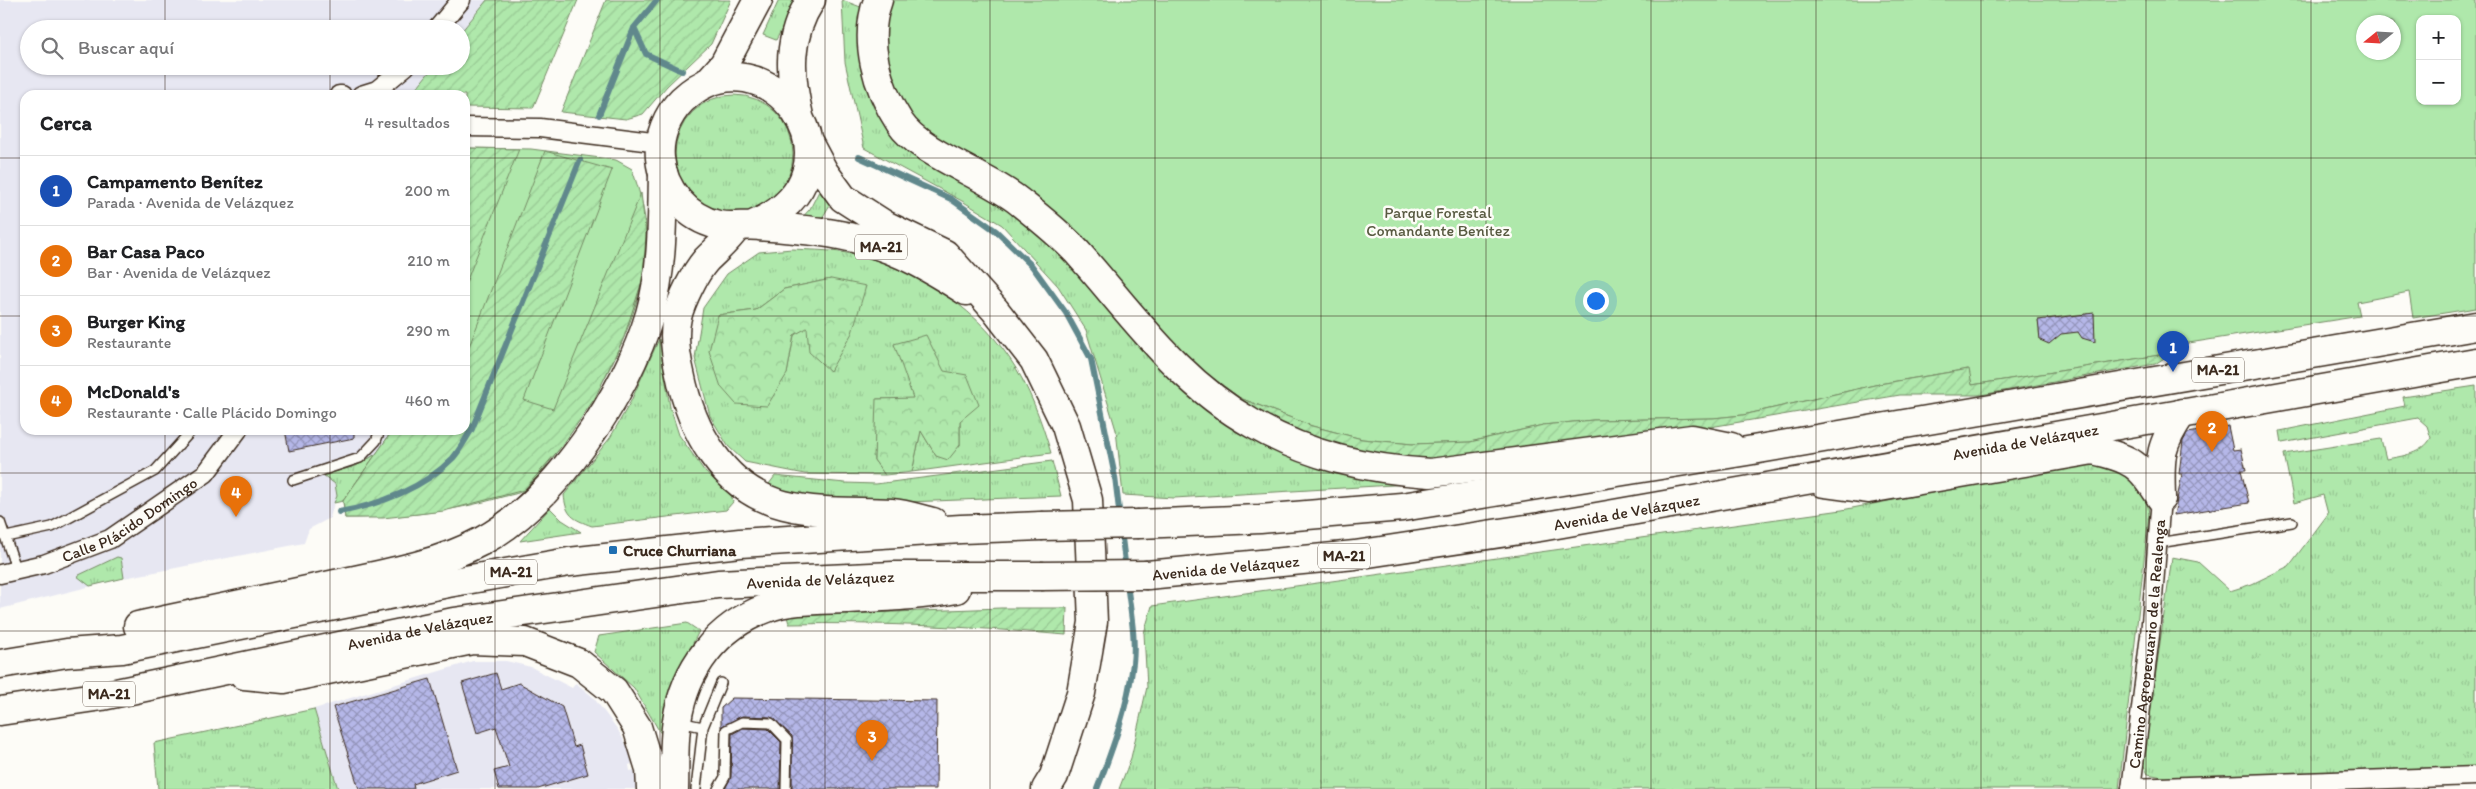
<!DOCTYPE html>
<html lang="es">
<meta charset="utf-8">
<style>
:root{--surface:#fff;--page:#f2f2f2;--text:#202124;--muted:#757577;--line:#e0e0e0;--accent:#1f6fb2}
body{margin:0;font-family:Itim,sans-serif;background:var(--page);color:var(--text)}
.controls{position:absolute;right:15px;top:15px;display:grid;overflow:hidden;border-radius:10px;box-shadow:0 1px 4px #0004}
.controls button{width:45px;height:45px;display:grid;place-items:center;padding:0;border:0;border-bottom:1px solid var(--line);background:var(--surface);color:var(--text);font:25px sans-serif}
.compass{position:absolute;left:2356px;top:15px;width:45px;height:45px;border-radius:50%;background:var(--surface);box-shadow:0 1px 4px #0004;rotate:252deg}
.you{position:absolute;left:1595px;top:300px;width:18px;height:18px;margin:-12px;border:4px solid #fff;border-radius:50%;background:#1a73e8;box-shadow:0 0 0 8px #1a73e833}
.badge{display:grid;place-items:center;width:32px;height:32px;border-radius:50%;background:var(--accent);color:#fff;font-size:16px;font-weight:700}
.pin{position:absolute;translate:-50% -41px;filter:drop-shadow(0 1px 2px #0008)}
.pin::after{content:'';position:absolute;top:26px;width:18px;height:15px;background:inherit;clip-path:polygon(0 0,100% 0,50% 100%)}
.list{margin:0;padding:0;list-style:none}
h2{display:flex;justify-content:space-between;align-items:center;height:65px;margin:0;padding:0 20px;font-size:21px}
h2 small{font-size:16px;font-weight:400;color:var(--muted)}
.list li{display:grid;grid-template-columns:32px 1fr auto;gap:15px;align-items:center;box-sizing:border-box;height:70px;padding:0 20px;border-top:1px solid var(--line)}
.list b{display:block;font-size:19px;white-space:nowrap}
.list p{margin:0;font-size:16px;white-space:nowrap;color:var(--muted)}
.list em{font-size:16px;font-style:normal;color:var(--muted)}
.icon{flex:none;width:28px;height:28px;fill:none;stroke:currentColor;stroke-width:2;stroke-linecap:round;stroke-linejoin:round}
.map{position:relative;flex:none;width:2476px;height:789px;overflow:hidden}
.search{position:absolute;background:var(--surface);box-shadow:0 1px 4px #0004;left:20px;top:20px;width:450px;height:55px;display:flex;align-items:center;gap:12px;box-sizing:border-box;padding:0 18px;border-radius:28px;color:var(--muted);font-size:19px}
.panel{position:absolute;background:var(--surface);box-shadow:0 1px 4px #0004;left:20px;top:90px;width:450px;height:345px;border-radius:15px}
.map>svg:first-child{display:block}
.built{fill:#e7e7f2}
.grass{fill:url(#grass-tufts);stroke:#758964;fill-rule:evenodd}
.forest{fill:url(#forest-crowns);stroke:#758964}
.park{fill:#afe8ab;stroke:#758964;fill-rule:evenodd}
.garden{fill:url(#garden-furrows);stroke:#758964}
.lines{fill:none;stroke-linecap:round;stroke-linejoin:round}
.stream{stroke:#60888c;stroke-width:6}
.building{fill:url(#building-cross-hatch);stroke:#3b2a1e}
.service-casing{stroke:#3b2a1e;stroke-width:12}
.minor-casing{stroke:#3b2a1e;stroke-width:21}
.primary-casing{stroke:#3b2a1e;stroke-width:31}
.motorway-casing{stroke:#3b2a1e;stroke-width:31}
.service{stroke:#fdfcf7;stroke-width:9}
.minor{stroke:#fdfcf7;stroke-width:18}
.primary{stroke:#fdfcf7;stroke-width:28}
.motorway{stroke:#fdfcf7;stroke-width:28}
.motorway-bridge-casing{stroke:#3b2a1e;stroke-width:31;stroke-linecap:butt}
.motorway-bridge{stroke:#fdfcf7;stroke-width:28}
.grid{fill:none;stroke:#3b2a1e;stroke-width:1;stroke-opacity:0.55}
.poi-dot{fill:#1f6fb2;stroke:#fdfcf7;stroke-width:2}
.labels{text-anchor:middle;dominant-baseline:central;stroke-width:5;stroke-linejoin:round;paint-order:stroke}
.shield{fill:#fdfcf7;stroke:#75695f;stroke-width:1}
.shield-label{font-size:15px;font-weight:bold;fill:#3b2a1e}
.park-label{font-size:16px;fill:#585a41;stroke:#fdfcf7}
.street-label{font-size:16px;fill:#3b2a1e;stroke:#fdfcf7}
.poi-label{font-size:16px;font-weight:bold;fill:#3b2a1e;stroke:#fdfcf7;text-anchor:start}
</style>
<div class="map">
<svg width="2476" height="789" viewBox="0 0 2476 789">
<defs>
<pattern id="grass-tufts" width="24" height="20" patternUnits="userSpaceOnUse" patternTransform="scale(1.25)"><rect width="24" height="20" fill="#afe8ab"/><path d="M3 7l-1-3M5 7V3M7 7l1-3M15 17l-1-3M17 17v-4M19 17l1-3" fill="none" stroke="#97c793"/></pattern>
<pattern id="forest-crowns" width="20" height="18" patternUnits="userSpaceOnUse" patternTransform="scale(1.25)"><rect width="20" height="18" fill="#afe8ab"/><path d="M2 6a3 3 0 1 1 6 0M12 15a3 3 0 1 1 6 0" fill="none" stroke="#97c793"/></pattern>
<pattern id="garden-furrows" width="10" height="10" patternUnits="userSpaceOnUse" patternTransform="scale(1.25)"><rect width="10" height="10" fill="#afe8ab"/><path d="M-1 1l2-2M0 10L10 0M9 11l2-2" fill="none" stroke="#97c793"/></pattern>
<pattern id="building-cross-hatch" width="8" height="8" patternUnits="userSpaceOnUse" patternTransform="scale(1.25)"><rect width="8" height="8" fill="#b5b7e8"/><path d="M0 0l8 8M0 8l8-8" fill="none" stroke="#9495bb"/></pattern>
</defs>
<rect width="100%" height="100%" fill="#fdfcf7"/>
<filter id="ink" filterUnits="userSpaceOnUse"><feTurbulence type="fractalNoise" baseFrequency=".02" numOctaves="2"/><feDisplacementMap in="SourceGraphic" scale="10" xChannelSelector="R" yChannelSelector="G"/><feConvolveMatrix kernelMatrix="1 2 1 2 8 2 1 2 1" color-interpolation-filters="sRGB"/></filter>
<g filter="url(#ink)">
<path class="built" d="M0,0h487l-26,32v-3h-432v37h405l-23,29h-386v335h365l-2,7 -45,64 -9,2 -4,15 -21,11 -5,14 -180,35 -124,31z
M473,661h33l25,6 41,21 4,-5 17,14 25,33 10,18 4,16 -3,1 1,6 4,-1 4,19h-300l-24,-80z"/>
<path class="grass" d="M779,0h18l-21,40 -13,-5z
M842,0l24,9 -1,43 157,162 40,34 119,136 229,100 -236,14 -51,-3 -7,-65 -30,-100 -28,-44 -56,-61 -40,-24 -98,-53 -19,-86z
M675 154a59 59 0 1 1 118 0a59 59 0 1 1-118 0Z
M820,189l11,14 -13,22 -20,-3 12,-13z
M792,249c16,1 33,1 49,3 66,10 132,52 169,107 20,29 31,61 41,94l-139,19 9,-41 15,25 24,-11v-24l-47,-22h-36l-3,61 11,15 -80,-1 -60,-12 -17,-16 -18,-30 -15,-58 8,-50 24,-34 32,-22zM831,279l-24,48 -13,8 -7,39 -69,-59 38,-5 28,-21z
M659,339l11,68 9,28 26,37 26,22 2,8 -7,8 -134,16c-19,-7 -26,-10 -28,-31l46,-57 21,-37z
M2476,386v382l-309,10 -19,-4 -5,-10 29,-207 26,5 32,29 22,-7 37,-18 39,-52 -5,-19 -29,8 -10,-49 97,-15 5,20c17,-3 36,-5 45,-21l-4,-12 -9,-8 -136,25 -2,-12 125,-25 -2,-9z
M376,454l-33,47 -9,2 3,-7 -2,-12 -12,-9 33,-9z
M1052,461l9,35 -153,6 -102,-2 -40,-12 9,-12 70,7 31,1z
M2094,461l19,1 32,23 4,29 -30,275h-1000l12,-31 16,-71 -3,-54 8,-27 690,-96z
M550,508l12,12 19,12 -61,9z
M117,557l4,1 3,20 -34,8 -13,-10z
M687,623l12,8 -19,38 -14,62 -5,3 -27,-46 -40,-36 5,-16z
M314,709l24,80h-180l-4,-46z"/>
<path class="forest" d="M831,279l35,7 -14,47 -22,38 -21,-19 -2,-24 -13,7 -7,39 -20,32 -31,-2 -15,-17 -12,-36 9,-36 38,-5 28,-21z
M926,335l18,36 23,4 12,30 -19,16v24l-12,15 -12,-4 -15,-25 -9,41 -27,3 -11,-15 2,-61 37,-1 -19,-54z"/>
<path class="park" d="M892,0h1584v308l-63,10 -4,-26 -52,10 3,14 -184,29 -4,8 -200,32 -4,-16 -89,15 -136,31 -30,3 -120,2 -50,5 -73,17 -58,2 -50,-5 -50,-13 -72,-28 -49,-36 -130,-143 -46,-36 -41,-26 -38,-17 -20,-17 -19,-27 -13,-38 2,-41zM2420,19h37v82h-37zM2364,22h30v30h-30z
M465,148l66,1 85,11 16,9c7,21 14,43 14,66 2,68 -38,145 -76,199 -9,13 -35,48 -46,56 -5,4 -15,5 -22,7 -51,15 -104,21 -157,21l-2,-17 45,-64 2,-7h75z"/>
<path class="garden" d="M487,0h91l-45,108 -68,-1v-12h-54l23,-29h27v-34z
M606,0h125l-20,44 -44,42 -24,28 -17,5 -65,-7z
M888,0h4l-6,17 -2,41 13,38 19,27 20,17 38,17 41,26 46,36 130,143 49,36 72,28 50,13 50,5 58,-2 73,-17 50,-5 120,-2 30,-3 136,-31 90,-15 3,16 200,-32 -17,11 -174,31h-81l-261,44 -163,21 -60,4 -61,-10 -49,-15 -69,-36 -51,-38 -129,-142 -46,-36 -41,-25 -38,-19 -21,-18 -18,-27 -13,-40 2,-41z
M465,148l54,1 -54,136z
M545,151l67,19 -88,230 29,9 88,-216 5,42 -3,43 -19,59 -29,61 -33,48 -38,44 -80,21 -61,7h-38l-2,-17 45,-64 2,-7h75v-73z
M1001,608h66l-1,27c-93,-8 -184,-13 -277,-11l-2,-8z"/>
<g class="lines">
<path class="stream" d="M634,28l12,26 36,17
M599,115l35,-87 23,-28
M859,157l92,42 45,32 36,35 34,47 25,46 24,118 5,41
M339,512c40,-7 85,-24 114,-54 7,-8 13,-20 19,-29l108,-269
M1121,530l5,40
M1097,789c16,-41 31,-82 36,-126 3,-26 -3,-54 -6,-80"/>
</g>
<path class="building" d="M2094,313l1,29 -13,-4 -4,-6 -17,2 -12,10 -9,-4 -2,-20z
M2228,426l5,24 8,-1 5,21h-5l8,33 -75,12 8,-41h-3l4,-33 5,-8z
M285,430h69v8l-65,13z
M496,673l5,16 18,-6 43,24 12,40 6,-2 8,29 -50,15h-39l-5,-18 15,-4 -13,-40 -19,6 -15,-50z
M430,679l27,91 -44,14 1,5h-55l-26,-82z
M732,698l205,3 -1,88h-144v-53l-21,-19 -29,-1 -21,11v-19z
M743,728l25,1 13,13 -1,47h-55l6,-12 1,-43z"/>
<g class="lines">
<defs>
<path id="service" d="M293,480l67,-22 16,-17 4,-11
M0,522l17,49
M6,537l46,-10 103,-56 37,-41
M2158,543l134,-21
M679,722l24,5
M696,789l7,-62 18,-44
M718,789l7,-12 1,-47 16,-8 29,1 16,17 -1,49"/>
<g id="minor">
<path d="M437,29l24,-29"/>
<path d="M339,95h3"/>
<path d="M361,95l16,-5 29,-24"/>
<path d="M465,127l75,1 120,15"/>
<path id="s1" d="M0,574l44,-10 66,-25 96,-66 32,-43"/>
<path d="M2131,788l345,-12"/>
<path id="s2" d="M2131,789l19,-154 11,-137"/>
</g>
<path id="primary" d="M707,83l17,-19 34,-64
M799,116c-10,-42 -12,-79 12,-116
M808,142l16,30 19,26 42,27 60,29 50,56 39,50 32,66 22,74 5,122 -12,71 -27,83 -8,13
M753,225c125,-53 13,-205 -71,-125 -15,15 -24,37 -22,58 3,32 27,60 58,67 14,3 28,-1 41,1 35,3 72,5 105,15 38,10 69,29 102,50"/>
<g id="motorway">
<path d="M878,0c-15,41 -1,88 22,123 20,31 89,53 121,80 19,15 39,31 56,49 56,63 101,130 176,172 55,32 114,45 177,49l262,-34 39,8"/>
<path d="M737,227c-9,13 -20,22 -31,33 -12,14 -24,39 -29,57 -4,17 -1,39 3,56 11,57 43,117 104,132 36,9 71,6 108,8 14,1 28,6 41,9"/>
<path d="M1824,483l44,6 225,-39c38,8 48,15 68,48"/>
<path d="M2161,498c-1,-40 -3,-50 21,-85"/>
<path d="M1139,524l121,-5 142,-12 345,-56 729,-125"/>
<path id="s3" d="M1147,575l208,-20 185,-28 936,-165"/>
<path d="M138,626c64,-14 128,-27 193,-41 51,-11 104,-19 151,-44 73,-39 145,-148 168,-227 13,-46 12,-94 13,-141"/>
<path d="M0,664l67,-11 55,-4 326,-66 121,-21 171,-19 221,-14 80,-3"/>
<path d="M244,675l40,4 188,-39 53,2 54,21 35,28 23,36 13,42 1,20"/>
<path id="s4" d="M0,711l102,-15 352,-74 264,-38 175,-8h148"/>
<path d="M674,789c1,-22 -1,-46 3,-68 8,-53 40,-95 90,-113 22,-9 55,-8 79,-9 37,-2 73,-3 110,-10"/>
</g>
</defs>
<use href="#service" class="service-casing"/>
<use href="#minor" class="minor-casing"/>
<use href="#primary" class="primary-casing"/>
<use href="#motorway" class="motorway-casing"/>
<use href="#service" class="service"/>
<use href="#minor" class="minor"/>
<use href="#primary" class="primary"/>
<use href="#motorway" class="motorway"/>
<defs>
<path id="motorway-bridge" d="M1041,526l98,-2
M1041,576l106,-1"/>
</defs>
<use href="#motorway-bridge" class="motorway-bridge-casing"/>
<use href="#motorway-bridge" class="motorway-bridge"/>
</g>
</g>
<path class="grid" d="M165,0v29M330,0v29M495,0v789M660,0v789M825,0v789M990,0v789M1155,0v789M1321,0v789M1486,0v789M1651,0v789M1816,0v789M1981,0v789M2146,0v789M2311,0v789M165,66v29M330,66v29M0,158h25M465,158h2011M0,316h25M465,316h2011M165,430v359M330,430v359M0,473h2476M0,631h2476"/>
<rect class="poi-dot" x="608" y="545" width="10" height="10" rx="2.5"/>
<g class="labels">
<g class="shield">
<rect x="855" y="234.5" width="52" height="25" rx="4"/>
<rect x="2192" y="357.5" width="52" height="25" rx="4"/>
<rect x="1318" y="543.5" width="52" height="25" rx="4"/>
<rect x="485" y="559.5" width="52" height="25" rx="4"/>
<rect x="83" y="681.5" width="52" height="25" rx="4"/>
</g>
<g class="shield-label">
<text x="881" y="247">MA-21</text>
<text x="2218" y="370">MA-21</text>
<text x="1344" y="556">MA-21</text>
<text x="511" y="572">MA-21</text>
<text x="109" y="694">MA-21</text>
</g>
<g class="park-label">
<text x="1438" y="212">Parque Forestal<tspan x="1438" dy="18">Comandante Benítez</tspan></text>
</g>
<g class="street-label">
<text stroke="none"><textPath href="#s3" startOffset="889">Avenida de Velázquez</textPath></text>
<text stroke="none"><textPath href="#s3" startOffset="484">Avenida de Velázquez</textPath></text>
<text stroke="none"><textPath href="#s1" startOffset="142">Calle Plácido Domingo</textPath></text>
<text stroke="none"><textPath href="#s3" startOffset="79">Avenida de Velázquez</textPath></text>
<text stroke="none"><textPath href="#s4" startOffset="832">Avenida de Velázquez</textPath></text>
<text stroke="none"><textPath href="#s4" startOffset="428">Avenida de Velázquez</textPath></text>
<text stroke="none"><textPath href="#s2" startOffset="146">Camino Agropecuario de la Realenga</textPath></text>
</g>
<g class="poi-label">
<text x="623" y="550">Cruce Churriana</text>
</g>
</g>
</svg>
<div class="controls">
<button>+</button>
<button>−</button>
</div>
<svg class="compass" viewBox="-18 -18 36 36"><path d="M0-13l5 13h-10z" fill="#e53935"/><path d="M0 13l5-13h-10z" fill="#757577"/></svg>
<div class="you"></div>
<div class="pin badge" style="left:2173px;top:372px;background:#1a4fb4">1</div>
<div class="pin badge" style="left:2212px;top:452px;background:#e8710a">2</div>
<div class="pin badge" style="left:872px;top:761px;background:#e8710a">3</div>
<div class="pin badge" style="left:236px;top:517px;background:#e8710a">4</div>
<div class="search"><svg class="icon" aria-label="search" viewBox="0 0 24 24"><circle cx="10" cy="10" r="6"/><path d="M15 15l6 6"/></svg>Buscar aquí</div>
<section class="panel">
<h2>Cerca<small>4 resultados</small></h2>
<ul class="list">
<li><span class="badge" style="background:#1a4fb4">1</span><div><b>Campamento Benítez</b><p>Parada · Avenida de Velázquez</p></div><em>200 m</em></li>
<li><span class="badge" style="background:#e8710a">2</span><div><b>Bar Casa Paco</b><p>Bar · Avenida de Velázquez</p></div><em>210 m</em></li>
<li><span class="badge" style="background:#e8710a">3</span><div><b>Burger King</b><p>Restaurante</p></div><em>290 m</em></li>
<li><span class="badge" style="background:#e8710a">4</span><div><b>McDonald's</b><p>Restaurante · Calle Plácido Domingo</p></div><em>460 m</em></li>
</ul>
</section>
</div>
